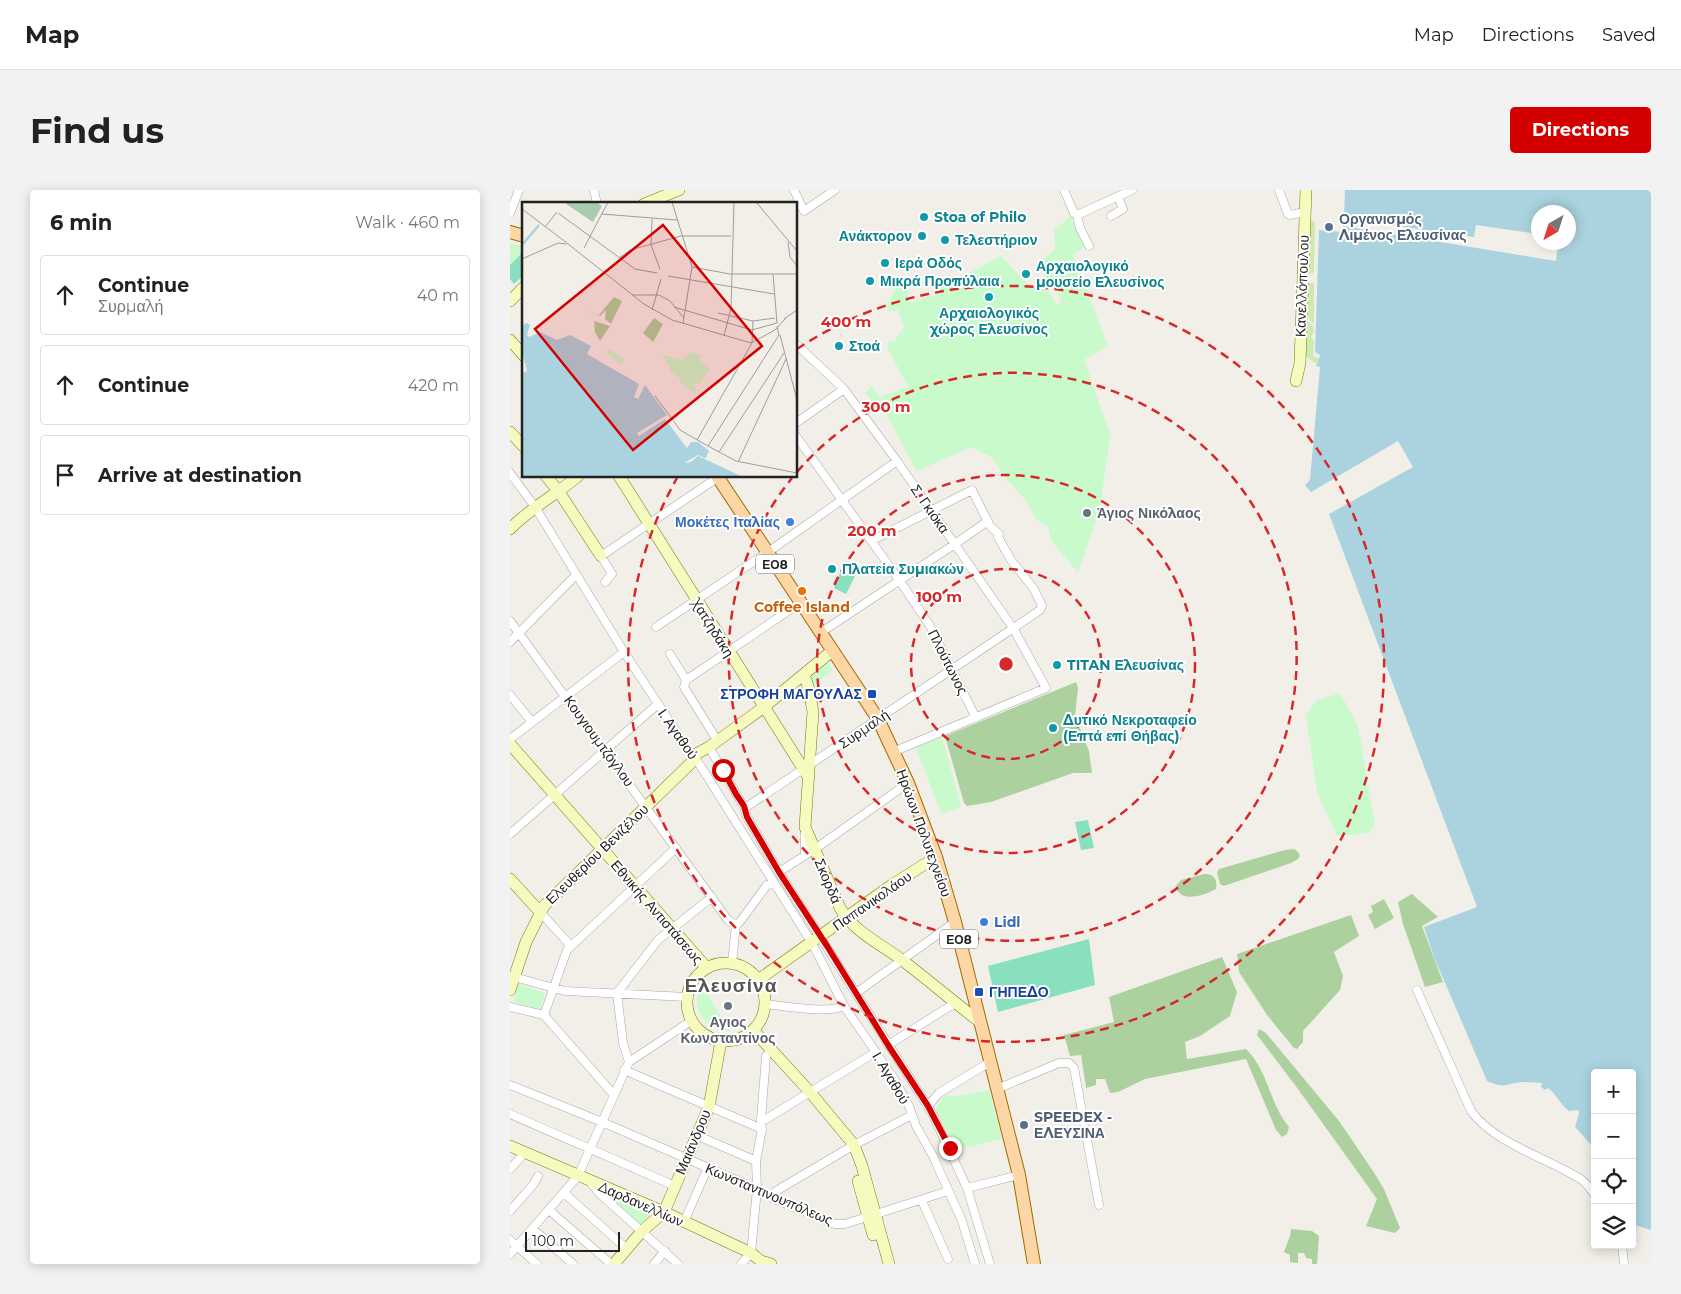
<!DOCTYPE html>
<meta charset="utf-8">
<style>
:root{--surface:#fff;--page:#f2f2f2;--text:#222;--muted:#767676;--line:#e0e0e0;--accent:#d40000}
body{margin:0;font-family:Montserrat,sans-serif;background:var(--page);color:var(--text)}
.controls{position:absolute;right:15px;bottom:15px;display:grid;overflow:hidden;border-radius:5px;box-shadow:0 2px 12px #0003}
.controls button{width:45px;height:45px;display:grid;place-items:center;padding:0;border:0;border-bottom:1px solid var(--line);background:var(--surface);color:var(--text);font:25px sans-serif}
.compass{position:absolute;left:1021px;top:15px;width:45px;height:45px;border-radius:50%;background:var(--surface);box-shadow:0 2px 12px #0003;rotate:219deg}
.scale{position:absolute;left:15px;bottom:12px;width:95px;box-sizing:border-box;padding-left:5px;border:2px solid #222;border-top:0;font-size:14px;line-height:18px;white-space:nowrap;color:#222;-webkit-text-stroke:4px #fff;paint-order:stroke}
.stop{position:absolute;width:15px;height:15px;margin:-11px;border:4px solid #d40000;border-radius:50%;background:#fff}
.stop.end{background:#d40000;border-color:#fff;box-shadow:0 1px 5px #0008}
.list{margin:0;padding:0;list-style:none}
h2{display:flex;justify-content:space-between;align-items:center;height:65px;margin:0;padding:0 20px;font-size:21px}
h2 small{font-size:16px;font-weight:400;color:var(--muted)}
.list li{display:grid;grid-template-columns:32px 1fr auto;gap:15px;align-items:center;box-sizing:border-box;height:80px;margin:0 10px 10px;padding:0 10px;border:1px solid var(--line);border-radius:5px}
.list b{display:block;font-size:19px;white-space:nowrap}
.list p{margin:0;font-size:16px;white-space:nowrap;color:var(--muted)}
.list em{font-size:16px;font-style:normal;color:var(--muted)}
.icon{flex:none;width:28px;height:28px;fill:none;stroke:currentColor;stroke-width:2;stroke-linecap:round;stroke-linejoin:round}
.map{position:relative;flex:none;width:1141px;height:1074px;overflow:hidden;border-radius:5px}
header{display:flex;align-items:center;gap:30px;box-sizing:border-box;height:70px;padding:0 25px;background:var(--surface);border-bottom:1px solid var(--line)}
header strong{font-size:24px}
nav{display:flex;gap:28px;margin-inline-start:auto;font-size:18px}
.intro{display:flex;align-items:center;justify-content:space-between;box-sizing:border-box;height:120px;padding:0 30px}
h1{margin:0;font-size:35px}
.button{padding:12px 22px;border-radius:5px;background:var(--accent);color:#fff;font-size:18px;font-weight:700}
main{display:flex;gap:30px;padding:0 30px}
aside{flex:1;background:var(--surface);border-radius:5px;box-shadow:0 2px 12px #0003}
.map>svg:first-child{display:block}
.grass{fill:#cdebb0}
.forest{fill:#add19e}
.park{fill:#c8facc}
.pitch{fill:#88e0be}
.water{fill:#aad3df}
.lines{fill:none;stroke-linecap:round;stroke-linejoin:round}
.street-casing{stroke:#a9a9a9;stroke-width:9}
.secondary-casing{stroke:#707d05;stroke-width:12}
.primary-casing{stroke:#a06b00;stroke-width:14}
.street{stroke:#fff;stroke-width:8}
.secondary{stroke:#f7fabf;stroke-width:11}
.primary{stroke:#fcd6a4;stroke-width:12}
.route{stroke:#d40000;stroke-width:6}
.ring{fill:none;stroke:#d62828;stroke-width:2.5;stroke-dasharray:9 6}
.culture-dot{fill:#0f9aa8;stroke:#fff;stroke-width:2}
.service-dot{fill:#5c6f8a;stroke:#fff;stroke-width:2}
.worship-dot{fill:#6b7280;stroke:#fff;stroke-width:2}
.shop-dot{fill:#3f7fe0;stroke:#fff;stroke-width:2}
.food-dot{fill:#e8710a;stroke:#fff;stroke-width:2}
.transit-dot{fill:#1a4fb4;stroke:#fff;stroke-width:2}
.labels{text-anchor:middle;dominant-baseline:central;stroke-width:4;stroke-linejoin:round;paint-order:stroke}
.shield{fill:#fff;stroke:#646464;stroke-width:1}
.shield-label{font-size:12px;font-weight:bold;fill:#222}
.culture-label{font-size:14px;font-weight:bold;fill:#0d838f;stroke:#fff;text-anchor:start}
.service-label{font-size:14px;font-weight:bold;fill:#4e5e75;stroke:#fff;text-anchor:start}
.street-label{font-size:14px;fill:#222;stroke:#fff}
.worship-label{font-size:14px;font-weight:bold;fill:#5b616d;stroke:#fff;text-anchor:start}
.shop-label{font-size:14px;font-weight:bold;fill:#366cbe;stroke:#fff;text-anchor:end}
.food-label{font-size:14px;font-weight:bold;fill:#c56008;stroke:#fff}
.transit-label{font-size:14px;font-weight:bold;fill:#164399;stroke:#fff;text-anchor:end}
.district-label{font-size:19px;font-weight:bold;letter-spacing:1px;fill:#555;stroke:#fff}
.inset-river{fill:none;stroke:#aad3df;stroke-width:2.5}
.inset-road{fill:none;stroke:#9f9d99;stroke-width:1}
.view{fill:#d40000;fill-opacity:0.15;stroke:#d40000;stroke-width:2.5}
.inset-edge{fill:none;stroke:#222;stroke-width:2.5}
.centre{fill:#d62828;stroke:#fff;stroke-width:2.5}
.ring-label{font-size:15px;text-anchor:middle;font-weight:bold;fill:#d62828;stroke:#fff;stroke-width:4;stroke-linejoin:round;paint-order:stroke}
</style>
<header>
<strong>Map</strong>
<nav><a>Map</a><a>Directions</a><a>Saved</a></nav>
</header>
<div class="intro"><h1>Find us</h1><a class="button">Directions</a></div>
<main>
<aside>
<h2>6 min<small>Walk · 460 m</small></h2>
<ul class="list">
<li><svg class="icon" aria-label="ahead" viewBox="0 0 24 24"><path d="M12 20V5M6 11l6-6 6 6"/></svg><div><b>Continue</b><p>Συρμαλή</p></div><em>40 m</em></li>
<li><svg class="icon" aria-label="ahead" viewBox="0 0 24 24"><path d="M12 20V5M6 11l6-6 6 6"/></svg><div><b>Continue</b></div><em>420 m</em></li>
<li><svg class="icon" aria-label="arrive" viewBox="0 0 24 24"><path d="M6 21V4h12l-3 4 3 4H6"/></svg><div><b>Arrive at destination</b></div></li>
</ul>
</aside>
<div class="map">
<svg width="1141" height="1074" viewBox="0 0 1141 1074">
<rect width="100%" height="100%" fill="#f2efe9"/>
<path class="grass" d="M797,29l8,3 -1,51h-7v-6h3v-5l-2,-1z
M795,93h9v41l-10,-10z
M794,127l9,9 1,6 -3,5 3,4 -1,15 5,2 -2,6 -11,-8z"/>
<path class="forest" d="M566,492l2,6 -3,28 14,35 3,22h-19l-82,29 -24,4 -3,-3 -19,-67z
M784,659l4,3 2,4 -2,3 -7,4 -67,23 -4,-2 -3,-11 2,-4 66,-19z
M694,684c9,-1 14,5 12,15 -12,6 -33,15 -41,-2l6,-7z
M902,704l26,23 -16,9 21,56 -18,5 -22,-63 -5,-22z
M874,709l10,19 -19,11 -7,-14 5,-3 -2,-6z
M841,725l8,21 -25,16 9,24 -3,14 -37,41v11l-6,7 -3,-1 -27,-33 -28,-43 -2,-18z
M712,767l15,35 -7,24 -30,20 -15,6 2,17 59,-10c22,21 24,56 43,78l-2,7 -5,3 -6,-7 -30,-71 -101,20 -27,13 -8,1 -5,-14h-9v6l-10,3 -5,-33 -11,1 -6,-21 50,-13 -5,-25z
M749,839l7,4 73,88 34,50 11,18 16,39 -5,5 -29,-7 11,-27 -79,-110 -41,-54z
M781,1039l21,2 7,5 -2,28h-5v-5l-6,-1 -2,-5h-6v10l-8,-1v-7l-6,-3 6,-16z"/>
<path class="park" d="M561,26l14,31 -12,8 35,91 -24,14 26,74 -10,75 -22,63 -26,-30 -4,-15 -11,-7 -12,-21 -18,-19 -16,-23 -20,-10 -54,24 -32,-58 -20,-20 7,-7 7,11 29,-10 -21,-40 2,-6 5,1 10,-15 -6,-17 -9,2 -3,-8 5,-4 2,-8 5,-6 8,3 4,3 -3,3 4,8 14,-6 9,-1 6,-7 61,-33 32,33 7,-7 6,10 3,-1 8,14 5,-3 -7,-14 -3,1 -7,-9 -3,-13 -4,-4 17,-13 -1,-20z
M0,53l14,4v8l-2,-2 -12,12z
M318,473l5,7 -22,18c-1,-16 5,-16 17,-25z
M830,503l18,33 17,98 -6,9 -32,3 -20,-44 -11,-77 11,-15z
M432,547l19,70 -20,7 -25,-67z
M9,794l26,9 -5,16 -27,-7z
M191,794l29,47c-27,-5 -40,-19 -29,-47z
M479,900l13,49 -46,11 -20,-41 8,-14 15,1z
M93,1001l48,20 -10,14z"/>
<path class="pitch" d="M12,63l2,2v20l-10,9 -4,-5v-14z
M332,378l14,6 -10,20 -12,-6z
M578,630l6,28 -13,2 -6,-28z
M579,749l6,46 -97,27 -10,-46z"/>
<path class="water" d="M835,0h306v1040l-19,-6v-151h-37v76l-20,-22 4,-14 -1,-3 -9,1c-9,-7 -12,-16 -21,-23l-3,2 -4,-3 1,-4c-6,0 -14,-1 -20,-1 -18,2 -17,7 -35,-1l-53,-124 -10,-30 53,-20 -148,-393 84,-47 -15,-26 -87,51 -6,-7 5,-5 10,-113 -4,-1 4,-11 -5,-3 4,-122 24,2v-6l213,35 2,-18 10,-1v-30h-30v22l-62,-9 -2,12 -130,-19z"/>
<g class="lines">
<defs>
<path id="street" d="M84,0l3,14
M284,0l10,21 31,-21
M554,0l10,23 3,2 3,13 9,18
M769,0l9,24 2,1 15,-3
M0,23l9,-23
M567,25l55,-25
M601,26l12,-7 -5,-12
M286,154l48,45 53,72 116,167 33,60 -153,64
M286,233l48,-34
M286,246l104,145 30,45 46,92
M0,283l25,34 89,145 65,99 11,14 112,178 32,63 49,71 16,29 7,20 17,30 29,65 13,43
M95,392l7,-8 -11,-18 119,-80
M0,431l218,299 4,3 4,1 -4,39
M146,437l112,-75 129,-91
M310,443l135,-89 33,-23
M0,452l66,-67
M160,464l16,26 -2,7 33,53
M176,490l114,-77
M0,505l22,27
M0,549l114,-87
M199,557l32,55 3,4h4l279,-187 13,-9 2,-4 -8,-17 -23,-29 -13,-23 1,-3 -9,-8 -18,-36 -101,51
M234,616l3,11 32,55 153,241 35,75 23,76
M0,644l148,-130
M295,665v-24
M269,682l36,-23 93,-66
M30,722l31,34
M226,734l3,-1 28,-38 8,-1
M4,787l51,14 122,6
M907,800l54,121c24,33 77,47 111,69 5,4 9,10 13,15
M346,803l99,-71
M255,814c19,2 63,10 79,2
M0,817l34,8
M378,855l67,-42
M119,872l-6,-19 -6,-50 41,-53 54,-43
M114,880l138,59
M0,895l92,37 155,67 15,9 63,26h10l103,-33
M487,899l62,-26h10l5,5 25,137
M104,905l-70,-80 23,-65 109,-102
M418,916l11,-13 51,-31
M0,924l165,72
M251,930l5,-1 110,-67
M186,945l60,26
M0,979l11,-12 1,-5
M80,992l9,11 79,71
M457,998l52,-13
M54,1003l63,56
M262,1008l4,-7 78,-46 58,-30
M412,1011l26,58
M39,1020l62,54
M0,1021l23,-26 5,-9
M174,1032l24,-55
M23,1039l40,35
M0,1050l27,24
M1112,1055l2,19
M0,1064l68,-78 51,-114 62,-41
M144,1074l11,-13
M231,1074l10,-11 6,-64 -1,-28 6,-32 -1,-9 5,-64 6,-7"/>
<path id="secondary" d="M134,14l35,-14
M0,111l14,-14
M0,150l14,16
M786,191l4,-18 6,-173
M0,242l14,15
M36,286l13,16 42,64
M109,286l190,302
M0,339c20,-21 46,-34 68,-53
M293,486l3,4 3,10 4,22 -8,115 35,81c14,24 41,36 62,52 26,20 52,42 78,62
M0,554l196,223
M0,689l30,33
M177 812a39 39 0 1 1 78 0a39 39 0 1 1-78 0Z
M248,790l134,-95 44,-28
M0,800l16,-48 18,-36 151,-147 1,-5 13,-7 55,-40 68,-56
M244,841l56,61 44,53 8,21 27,98
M0,956l154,66 87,41 10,8 10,3
M348,991l15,54
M104,1074l28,-33 22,-19 45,-105 12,-66"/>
<path id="primary" d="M0,42l14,4
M207,286l161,243 30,64 28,74 19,65 64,253 15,89"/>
</defs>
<use href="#street" class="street-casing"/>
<use href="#secondary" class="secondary-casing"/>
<use href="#primary" class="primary-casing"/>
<use href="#street" class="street"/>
<use href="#secondary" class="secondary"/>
<use href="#primary" class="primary"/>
</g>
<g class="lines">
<path class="route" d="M213,580l13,24 8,12 3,11 32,55 48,74 61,99 40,61 22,42"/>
</g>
<g class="ring">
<circle cx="496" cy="474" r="95"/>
<circle cx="496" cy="474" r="189"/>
<path d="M287 282A284 284 0 1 1 282 288"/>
<path d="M287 159A378 378 0 1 1 167 288"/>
</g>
<g class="culture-dot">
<circle cx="414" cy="27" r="5"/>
<circle cx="412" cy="46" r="5"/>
<circle cx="435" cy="50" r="5"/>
<circle cx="375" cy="73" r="5"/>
<circle cx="516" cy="84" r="5"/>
<circle cx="360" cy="91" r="5"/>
<circle cx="479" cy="107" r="5"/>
<circle cx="329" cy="156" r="5"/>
<circle cx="322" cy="379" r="5"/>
<circle cx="547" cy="475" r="5"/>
<circle cx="543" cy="538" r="5"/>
</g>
<g class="service-dot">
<circle cx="819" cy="37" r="5"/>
<circle cx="514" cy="935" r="5"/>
</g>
<g class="worship-dot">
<circle cx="577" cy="323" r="5"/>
<circle cx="218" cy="816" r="5"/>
</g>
<g class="shop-dot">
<circle cx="280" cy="332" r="5"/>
<circle cx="474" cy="732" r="5"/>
</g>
<circle class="food-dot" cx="292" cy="401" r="5"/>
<g class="transit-dot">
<rect x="357" y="499" width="10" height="10" rx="2.5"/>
<rect x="464" y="797" width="10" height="10" rx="2.5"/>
</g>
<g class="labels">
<g class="shield">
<rect x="246" y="364.5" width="38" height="19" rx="4"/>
<rect x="430" y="739.5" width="38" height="19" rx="4"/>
</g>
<g class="shield-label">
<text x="265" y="374">ΕΟ8</text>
<text x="449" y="749">ΕΟ8</text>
</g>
<g class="culture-label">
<text x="424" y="27">Stoa of Philo</text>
<text x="402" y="46" text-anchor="end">Ανάκτορον</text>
<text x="445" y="50">Τελεστήριον</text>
<text x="385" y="73">Ιερά Οδός</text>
<text x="526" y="76">Αρχαιολογικό<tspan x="526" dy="16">μουσείο Ελευσίνος</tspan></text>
<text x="370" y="91">Μικρά Προπύλαια</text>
<text x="479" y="123" text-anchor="middle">Αρχαιολογικός<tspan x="479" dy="16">χώρος Ελευσίνος</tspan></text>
<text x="339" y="156">Στοά</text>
<text x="332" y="379">Πλατεία Συμιακών</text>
<text x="557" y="475">TITAN Ελευσίνας</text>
<text x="553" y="530">Δυτικό Νεκροταφείο<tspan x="553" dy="16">(Επτά επί Θήβας)</tspan></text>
</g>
<g class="service-label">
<text x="829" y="29">Οργανισμός<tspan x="829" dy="16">Λιμένος Ελευσίνας</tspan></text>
<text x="524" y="927">SPEEDEX -<tspan x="524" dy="16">ΕΛΕΥΣΙΝΑ</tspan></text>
</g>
<g class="street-label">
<text transform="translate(792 96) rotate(-88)">Κανελλόπουλου</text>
<text transform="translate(420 319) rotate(55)">Σ. Γκιόκα</text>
<text transform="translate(203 438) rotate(58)">Χατζηδάκη</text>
<text transform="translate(438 472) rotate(63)">Πλούτωνος</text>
<text transform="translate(354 539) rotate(-34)">Συρμαλή</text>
<text transform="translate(168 544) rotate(55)">Ι. Αγαθού</text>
<text transform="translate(89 551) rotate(54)">Κουγιουμτζόγλου</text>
<text transform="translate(414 643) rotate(70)">Ηρώων Πολυτεχνείου</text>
<text transform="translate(87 664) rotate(-44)">Ελευθερίου Βενιζέλου</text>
<text transform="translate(318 691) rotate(67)">Σκορδά</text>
<text transform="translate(362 711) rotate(-35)">Παπανικολάου</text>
<text transform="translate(147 722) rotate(49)">Εθνικής Αντιστάσεως</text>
<text transform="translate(381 888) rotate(59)">Ι. Αγαθού</text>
<text transform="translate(183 952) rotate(-67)">Μαιάνδρου</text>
<text transform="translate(259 1004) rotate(23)">Κωνσταντινουπόλεως</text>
<text transform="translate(131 1014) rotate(24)">Δαρδανελλίων</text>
</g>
<g class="worship-label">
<text x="587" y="323">Άγιος Νικόλαος</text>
<text x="218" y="832" text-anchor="middle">Αγιος<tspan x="218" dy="16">Κωνσταντίνος</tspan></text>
</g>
<g class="shop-label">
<text x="270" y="332">Μοκέτες Ιταλίας</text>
<text x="484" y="732" text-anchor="start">Lidl</text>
</g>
<g class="food-label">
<text x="292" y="417">Coffee Island</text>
</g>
<g class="transit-label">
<text x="352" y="504">ΣΤΡΟΦΗ ΜΑΓΟΥΛΑΣ</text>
<text x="479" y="802" text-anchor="start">ΓΗΠΕΔΟ</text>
</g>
<g class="district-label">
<text x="221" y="795">Ελευσίνα</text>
</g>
</g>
<g transform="translate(12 12)">
<rect width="275" height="275" fill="#f2efe9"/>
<path d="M92,95l8,4 -11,23 -6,-5 1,-9 -6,6 -12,-5 11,4zM132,116l9,6 -10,18 -10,-9zM72,119l16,5 -10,15 -5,-9z" fill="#add19e"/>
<path d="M46,0h28l6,4 -9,16 -27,-18z" fill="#aacbaf"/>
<path d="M87,147l15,10 -2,6 -16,-12zM168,150l13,4 -4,4 10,9 -9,14 -8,1 3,2 1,8 -16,-11 1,-4 -9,-6 -9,-18 20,5z" fill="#c8facc"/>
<path d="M5,121l3,2 -3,10 2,2 11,-5 17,8 13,-5 21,11 -4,8 52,30 -5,13 4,2 7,-14 22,30 -30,18 2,3 26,-17 22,29 4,-6h7l11,9 -4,8 38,18h-221v-104l5,-2 -5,-20v-26z" fill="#aad3df"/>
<path d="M176,253l46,20 1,2 -47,-21 -7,6 -7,1z" fill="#f2efe9"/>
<path class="inset-river" d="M0,43l17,-20"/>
<path class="inset-road" d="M150,0l20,65 -9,56M234,0l41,49M0,7l41,31M36,11l77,56 22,4M80,12l75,6M130,17l-1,26 9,24M23,25l12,-15M41,38l81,64 28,16 79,23 24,-13 11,-12M266,40l2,15 7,9M62,46l24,-46M97,56l11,-8 51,-14h50M0,57l36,-16 8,1M170,65l38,7h67M251,72l4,49M146,74l106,18M110,93h27l11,6 14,17M152,105l78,23 25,-7M130,108l9,-31M196,111l35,8 22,-3M262,117l13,-9M258,133l17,65M202,134l7,-28 3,-106M230,141l1,-22M133,194l15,20M148,214l10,14 28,16 71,-111 -2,-9M175,238l55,-97M186,244l28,15 61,12M197,250l65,-99M216,260l48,-103"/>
<path class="view" d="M141,23l99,121 -129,104 -98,-121z"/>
<rect width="275" height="275" class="inset-edge"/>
</g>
<circle cx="496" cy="474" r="8" class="centre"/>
<g class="ring-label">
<text x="336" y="137">400 m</text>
<text x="376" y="222">300 m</text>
<text x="362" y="346">200 m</text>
<text x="429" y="412">100 m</text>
</g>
</svg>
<div class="controls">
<button>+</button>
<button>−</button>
<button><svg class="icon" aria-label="locate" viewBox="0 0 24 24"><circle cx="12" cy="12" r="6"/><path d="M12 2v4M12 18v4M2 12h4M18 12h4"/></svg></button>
<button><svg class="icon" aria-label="layers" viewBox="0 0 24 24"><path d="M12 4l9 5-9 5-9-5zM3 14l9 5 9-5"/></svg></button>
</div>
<svg class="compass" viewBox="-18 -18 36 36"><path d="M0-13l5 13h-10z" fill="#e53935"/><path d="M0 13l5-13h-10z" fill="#767676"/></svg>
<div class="scale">100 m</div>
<div class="stop" style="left:213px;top:580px"></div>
<div class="stop end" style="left:440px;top:958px"></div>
</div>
</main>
